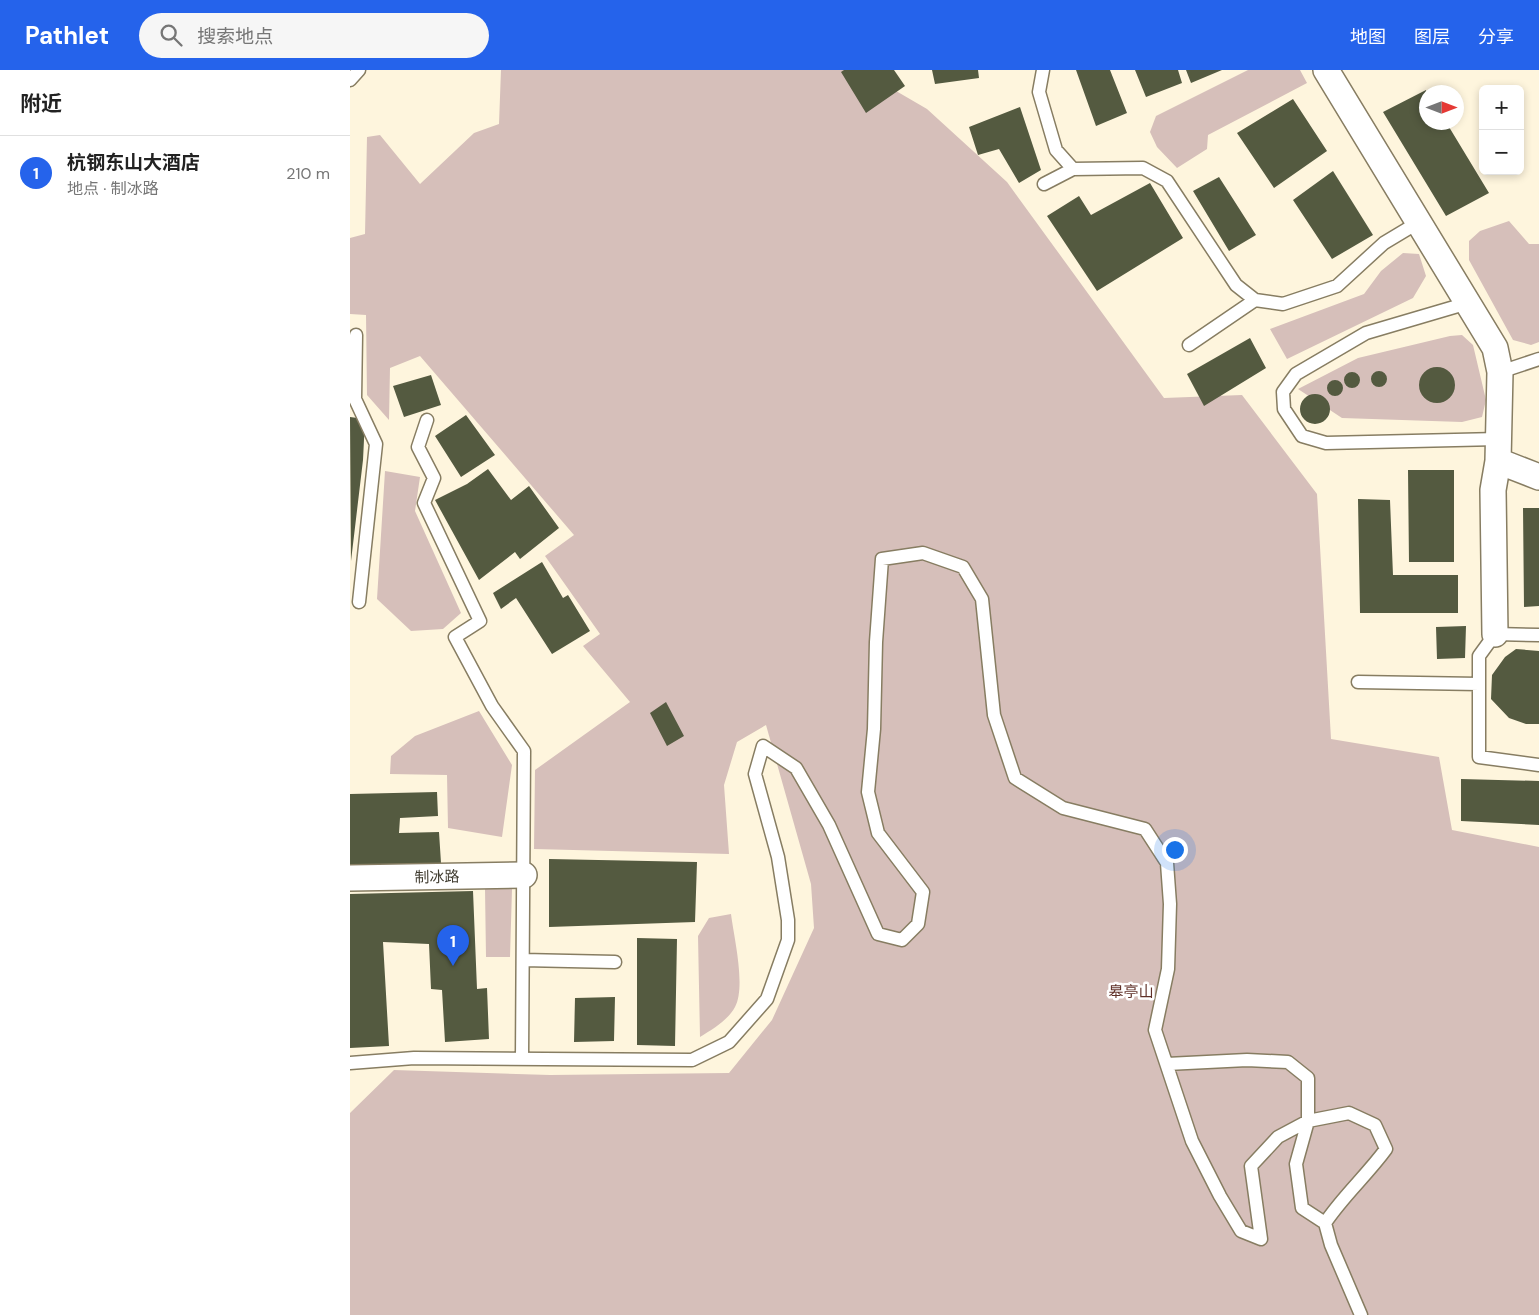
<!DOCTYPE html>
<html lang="zh">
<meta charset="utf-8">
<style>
:root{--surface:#fff;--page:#f6f6f6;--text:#222;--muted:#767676;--line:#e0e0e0;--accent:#2563eb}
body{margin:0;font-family:"DM Sans","Noto Sans SC",sans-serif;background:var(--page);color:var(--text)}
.controls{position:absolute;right:15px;top:15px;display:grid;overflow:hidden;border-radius:8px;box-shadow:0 2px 8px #0003}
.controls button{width:45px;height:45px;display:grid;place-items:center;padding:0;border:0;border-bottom:1px solid var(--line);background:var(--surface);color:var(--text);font:25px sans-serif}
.compass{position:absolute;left:1069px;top:15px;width:45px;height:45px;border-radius:50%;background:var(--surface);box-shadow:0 2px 8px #0003;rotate:90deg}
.you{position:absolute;left:824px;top:779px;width:18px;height:18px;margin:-12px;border:4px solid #fff;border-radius:50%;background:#1a73e8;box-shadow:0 0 0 8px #1a73e833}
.badge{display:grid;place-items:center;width:32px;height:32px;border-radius:50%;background:var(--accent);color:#fff;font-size:16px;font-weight:700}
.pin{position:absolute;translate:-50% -41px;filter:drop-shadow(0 1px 2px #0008)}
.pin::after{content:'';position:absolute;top:26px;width:18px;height:15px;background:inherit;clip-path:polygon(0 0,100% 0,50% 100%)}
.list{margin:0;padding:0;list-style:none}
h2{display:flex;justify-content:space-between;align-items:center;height:65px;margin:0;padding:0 20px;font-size:21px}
h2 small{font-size:16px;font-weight:400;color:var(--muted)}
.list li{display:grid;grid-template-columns:32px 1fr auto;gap:15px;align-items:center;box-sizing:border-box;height:75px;padding:0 20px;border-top:1px solid var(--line)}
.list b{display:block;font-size:19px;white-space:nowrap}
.list p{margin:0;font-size:16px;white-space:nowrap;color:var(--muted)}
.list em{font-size:16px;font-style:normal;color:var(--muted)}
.icon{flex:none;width:28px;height:28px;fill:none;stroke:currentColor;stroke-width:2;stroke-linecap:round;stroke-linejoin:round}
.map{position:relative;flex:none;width:1189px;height:1245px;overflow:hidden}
header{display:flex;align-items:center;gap:30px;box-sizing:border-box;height:70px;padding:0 25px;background:var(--accent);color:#fff}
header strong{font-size:24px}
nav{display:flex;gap:28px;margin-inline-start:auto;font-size:18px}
.search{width:350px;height:45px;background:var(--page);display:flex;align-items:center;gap:12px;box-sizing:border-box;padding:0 18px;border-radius:28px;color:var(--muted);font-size:19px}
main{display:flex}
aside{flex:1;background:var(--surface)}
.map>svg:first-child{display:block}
.green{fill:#d6bfba}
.building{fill:#545a40}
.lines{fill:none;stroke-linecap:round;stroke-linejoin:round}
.service-casing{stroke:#877d62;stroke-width:15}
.minor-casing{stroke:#877d62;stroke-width:28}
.service{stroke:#fff;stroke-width:12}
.minor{stroke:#fff;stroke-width:25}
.labels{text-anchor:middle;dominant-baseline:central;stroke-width:5;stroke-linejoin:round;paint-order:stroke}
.street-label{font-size:15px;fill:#403c30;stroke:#fff}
.park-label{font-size:15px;fill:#603128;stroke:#fff}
</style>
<header>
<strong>Pathlet</strong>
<div class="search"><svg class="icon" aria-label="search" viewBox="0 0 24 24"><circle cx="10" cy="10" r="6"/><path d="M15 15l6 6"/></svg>搜索地点</div>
<nav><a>地图</a><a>图层</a><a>分享</a></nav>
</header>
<main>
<aside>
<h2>附近<small></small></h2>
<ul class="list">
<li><span class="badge">1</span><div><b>杭钢东山大酒店</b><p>地点 · 制冰路</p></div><em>210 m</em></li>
</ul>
</aside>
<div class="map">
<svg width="1189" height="1245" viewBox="0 0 1189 1245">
<rect width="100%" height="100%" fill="#fef5dd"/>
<path class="green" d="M151,0h359l67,39 80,73 157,216 78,-3 75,99 14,245 108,18 13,73 87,17v468h-1189v-202l44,-43 156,5 179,-2 43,-53 42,-92 -3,-44 -45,-159 -29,17 -13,43 5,69 -195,-5 1,-79 95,-68 -47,-56 17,-12 -55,-78 29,-21 -154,-179 -30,12 -1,52 -22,-25 -1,-80 -16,-1v-76l15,-4 2,-97 13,-2 40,49 54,-51 25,-9z
M898,0h52l7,13 -99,52 -1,14 -30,19 -20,-21 -7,-15 6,-16z
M1159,151l20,23h10v98l-8,3 -18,-5 -44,-80v-19l11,-10z
M1053,183l16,1 7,22 -13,22 -126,61 -17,-30 94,-35 17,-23z
M1112,265l11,10 13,55 -4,17 -20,5 -120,-4 -44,-29 60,-31 92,-22z
M35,401l35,6 -5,34 46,102 -18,16 -32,2 -34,-32z
M129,641l33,54 -10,72 -54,-9 -1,-53 -57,-1 1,-18 24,-20z
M135,819h27l-2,68h-24z
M381,844c3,24 15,72 4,93 -7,13 -22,22 -35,30l-2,-101 11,-18z"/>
<path class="building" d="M494,0h50l11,16 -39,27 -25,-41z
M582,0h46l1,8 -44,6z
M726,0h34l17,43 -31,13z
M785,0h43l4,13 -36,14z
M836,0h36l-31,13z
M1076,20v32h20l43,71 -43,23 -63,-104z
M943,29l34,52 -53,37 -37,-55z
M670,37l21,63 -22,13 -20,-34 -21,6 -9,-28z
M983,101l40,64 -41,24 -39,-59z
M869,107l37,58 -27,16 -36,-60z
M800,113l33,55 -86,53 -50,-75 32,-20 12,19z
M900,268l16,30 -62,38 -17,-32z
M1069 315a18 18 0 1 1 36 0a18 18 0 1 1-36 0Z
M1021 309a8 8 0 1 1 16 0a8 8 0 1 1-16 0Z
M994 310a8 8 0 1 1 16 0a8 8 0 1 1-16 0Z
M81,305l10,30 -37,12 -11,-31z
M977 318a8 8 0 1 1 16 0a8 8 0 1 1-16 0Z
M950 339a15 15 0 1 1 30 0a15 15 0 1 1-30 0Z
M116,345l29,40 -34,22 -26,-41z
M0,347l15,2 -2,41 -12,101z
M138,399l23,31 18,-14 30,42 -39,31 -5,-7 -36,28 -44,-80 32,-16z
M1058,400h46v92h-45z
M1008,429l32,1 3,75h65v38h-98z
M1173,438h16v98l-15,1z
M192,492l21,36 5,-3 22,36 -38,23 -36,-56 -15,11 -8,-16z
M1116,556l-1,32 -28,1 -1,-32z
M1166,579l23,2v73h-13l-17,-6 -18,-19 1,-24 13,-18z
M316,632l18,34 -17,10 -17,-33z
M1111,709l78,2v44l-78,-4z
M87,722l1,24 -38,2 -1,15 40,-1 2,31 -91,6v-75z
M199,789l148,3 -2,60 -146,5z
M123,821l4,98 10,-1 2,51 -44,3 -3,-52 -11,-1 -2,-45 -46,-2 6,104 -39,2v-154z
M287,868l40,1 -2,107 -38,-1z
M265,927l-1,44 -40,1 1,-44z"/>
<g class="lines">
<defs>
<path id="service" d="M693,0l-4,22 17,58 17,19 70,-1 24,13 69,104 19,15 28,4 54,-18 47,-43 35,-21
M0,10l9,-10
M694,114l29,-15
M1118,233l-102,30 -70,41 -13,18 1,17 18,27 24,7 172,-4
M6,265l-1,64 21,45 -17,158
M839,275l66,-45
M1150,302l39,-13
M77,350l-9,27 16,31 -10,25 56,118 -25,16 37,69 32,45 -2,307
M1189,565l-44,-1 -16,22v101l60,8
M1008,612l121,2
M173,890l92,2
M0,993l64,-5 278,2 37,-18 38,-43 21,-59v-20l-10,-63 -23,-83 8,-28 33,22 33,57 49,109 24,6 16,-16 5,-32 -45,-59 -10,-41 6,-63 2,-87 6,-83 41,-6 40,14 19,32 12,116 21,63 48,30 82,21 22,34 3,41 -2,65 -13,61 37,111 28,55 21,35 20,8 -10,-73 27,-29 30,-16 41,-8 26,12 11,24c-19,26 -43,47 -61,74l6,22 30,70
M817,994l80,-4 41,2 20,16v43l-12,43 6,44 23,15"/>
<path id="minor" d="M976,0l169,278 5,24 -2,89 -5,29 2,144
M1148,391l41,16
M0,808l174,-3"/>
</defs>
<use href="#service" class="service-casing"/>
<use href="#minor" class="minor-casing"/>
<use href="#service" class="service"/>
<use href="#minor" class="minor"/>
</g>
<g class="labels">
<g class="street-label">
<text transform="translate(87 807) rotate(-1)">制冰路</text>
</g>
<g class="park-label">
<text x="781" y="922">皋亭山</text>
</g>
</g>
</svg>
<div class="controls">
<button>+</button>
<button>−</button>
</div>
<svg class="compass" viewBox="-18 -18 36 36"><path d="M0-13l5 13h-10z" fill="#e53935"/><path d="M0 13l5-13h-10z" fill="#767676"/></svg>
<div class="you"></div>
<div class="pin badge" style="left:103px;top:896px">1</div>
</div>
</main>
